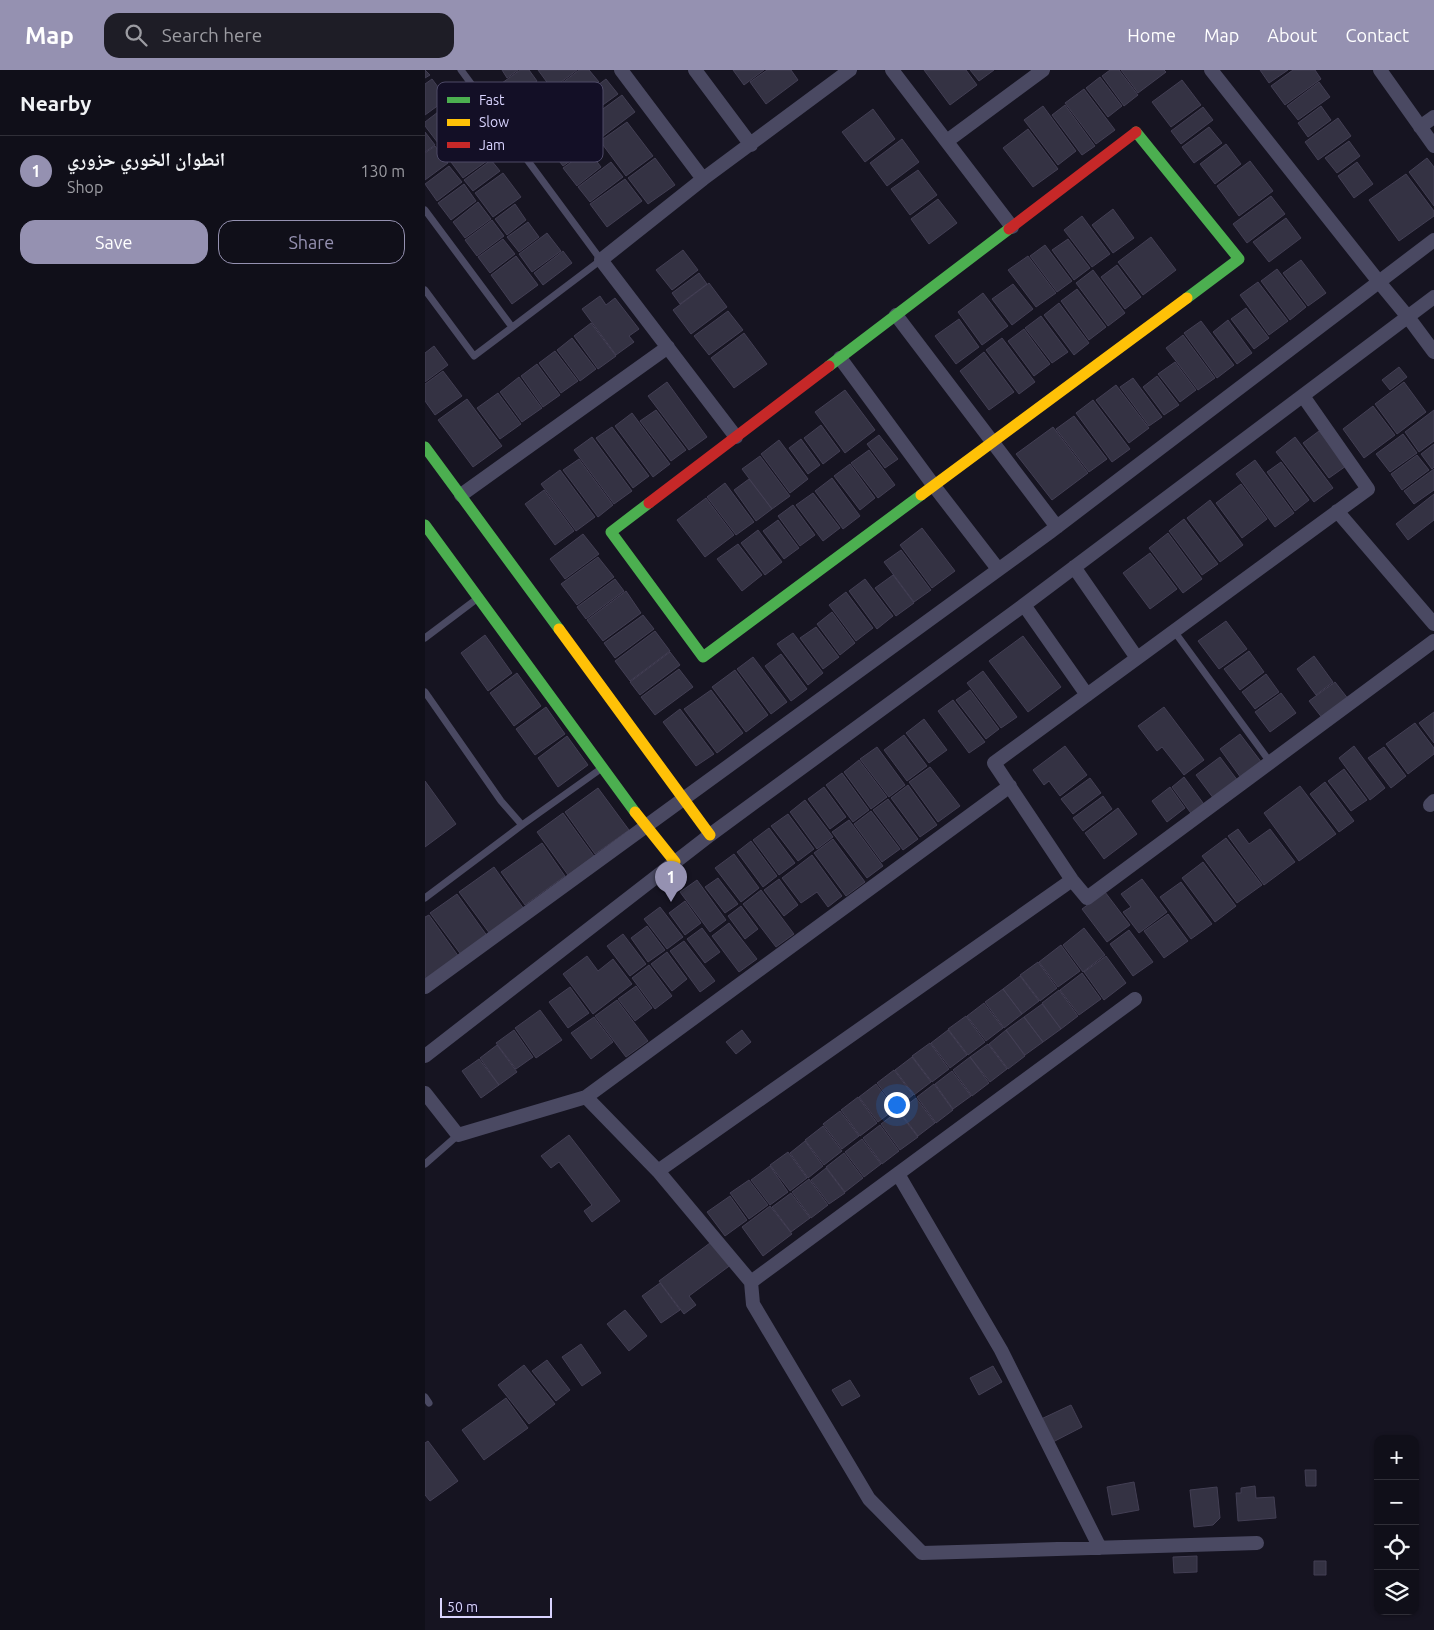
<!DOCTYPE html>
<meta charset="utf-8">
<style>
:root{--surface:#100f19;--page:#1e1d26;--text:#f1f3f6;--muted:#9c9ca2;--line:#302f38;--accent:#9591b1}
body{margin:0;font-family:Ubuntu,"Noto Naskh Arabic",sans-serif;background:var(--page);color:var(--text)}
.controls{position:absolute;right:15px;bottom:15px;display:grid;overflow:hidden;border-radius:10px;box-shadow:0 1px 4px #0004}
.controls button{width:45px;height:45px;display:grid;place-items:center;padding:0;border:0;border-bottom:1px solid var(--line);background:var(--surface);color:var(--text);font:25px sans-serif}
.scale{position:absolute;left:15px;bottom:12px;width:112px;box-sizing:border-box;padding-left:5px;border:2px solid #d9d4ff;border-top:0;font-size:14px;line-height:18px;white-space:nowrap;color:#d9d4ff;-webkit-text-stroke:4px #130f26;paint-order:stroke}
.you{position:absolute;left:471px;top:1034px;width:18px;height:18px;margin:-12px;border:4px solid #fff;border-radius:50%;background:#1a73e8;box-shadow:0 0 0 8px #1a73e833}
.badge{display:grid;place-items:center;width:32px;height:32px;border-radius:50%;background:var(--accent);color:#fff;font-size:16px;font-weight:700}
.pin{position:absolute;translate:-50% -41px;filter:drop-shadow(0 1px 2px #0008)}
.pin::after{content:'';position:absolute;top:26px;width:18px;height:15px;background:inherit;clip-path:polygon(0 0,100% 0,50% 100%)}
.list{margin:0;padding:0;list-style:none}
h2{display:flex;justify-content:space-between;align-items:center;height:65px;margin:0;padding:0 20px;font-size:21px}
h2 small{font-size:16px;font-weight:400;color:var(--muted)}
.list li{display:grid;grid-template-columns:32px 1fr auto;gap:15px;align-items:center;box-sizing:border-box;height:70px;padding:0 20px;border-top:1px solid var(--line)}
.list b{display:block;font-size:19px;white-space:nowrap}
.list p{margin:0;font-size:16px;white-space:nowrap;color:var(--muted)}
.list em{font-size:16px;font-style:normal;color:var(--muted)}
.actions{display:flex;gap:10px;padding:15px 20px}
.actions a{flex:1;padding:11px 0;border:1px solid var(--accent);border-radius:15px;text-align:center;font-size:18px;color:var(--accent)}
.actions .main{background:var(--accent);color:#fff}
.icon{flex:none;width:28px;height:28px;fill:none;stroke:currentColor;stroke-width:2;stroke-linecap:round;stroke-linejoin:round}
.map{position:relative;flex:none;width:1009px;height:1560px;overflow:hidden}
header{display:flex;align-items:center;gap:30px;box-sizing:border-box;height:70px;padding:0 25px;background:var(--accent);color:#fff}
header strong{font-size:24px}
nav{display:flex;gap:28px;margin-inline-start:auto;font-size:18px}
.search{width:350px;height:45px;background:var(--page);display:flex;align-items:center;gap:12px;box-sizing:border-box;padding:0 18px;border-radius:15px;color:var(--muted);font-size:19px}
main{display:flex}
aside{flex:1;background:var(--surface)}
.map>svg:first-child{display:block}
.building{fill:#343243;stroke:#433f54}
.lines{fill:none;stroke-linecap:round;stroke-linejoin:round}
.lane{stroke:#4a4962;stroke-width:7}
.street{stroke:#4a4962;stroke-width:14}
.fast{stroke:#4caf50;stroke-width:11}
.slow{stroke:#ffc107;stroke-width:11}
.jam{stroke:#c62828;stroke-width:11}
.key{fill:#130f26;stroke:#4e4a67;stroke-width:1}
.key-label{font-size:14px;fill:#d9d4ff}
</style>
<header>
<strong>Map</strong>
<div class="search"><svg class="icon" aria-label="search" viewBox="0 0 24 24"><circle cx="10" cy="10" r="6"/><path d="M15 15l6 6"/></svg>Search here</div>
<nav><a>Home</a><a>Map</a><a>About</a><a>Contact</a></nav>
</header>
<main>
<aside>
<h2>Nearby<small></small></h2>
<ul class="list">
<li><span class="badge">1</span><div><b>انطوان الخوري حزوري</b><p>Shop</p></div><em>130 m</em></li>
</ul>
<div class="actions"><a class="main">Save</a><a>Share</a></div>
</aside>
<div class="map">
<svg width="1009" height="1560" viewBox="0 0 1009 1560">
<rect width="100%" height="100%" fill="#161421"/>
<path class="building" d="M0,0l5,5 -5,3z
M77,0h16l-11,8z
M95,0h9l8,11 -23,17 -12,-15z
M113,0h39l-25,19z
M154,0h10l10,12 -24,18 -13,-17z
M308,0h31l-20,15z
M342,0h24l7,10 -32,24 -16,-22z
M499,0h42l11,15 -27,20z
M545,0h24l-15,11z
M685,0h9l19,25 -14,11 -22,-30z
M696,0h43l2,2 -28,21z
M835,0h28l-19,13z
M868,0h22l6,9 -36,26 -14,-19z
M675,7l22,29 -14,11 -22,-29z
M7,9l15,20 -22,16v-31z
M181,9l12,15 -33,24 -11,-15z
M757,10l19,25 -30,22 -19,-25z
M113,12l20,28 -17,13 -21,-28z
M894,12l11,15 -32,23 -11,-14z
M659,19l31,41 -19,14 -31,-41z
M197,25l13,17 -37,28 -13,-18z
M26,32l15,20 -28,21 -13,-17v-4z
M640,35l30,41 -13,9 -30,-40z
M618,36l33,45 -18,14 -34,-45z
M896,36l10,14 -23,17 -10,-14z
M778,37l10,13 -32,24 -10,-13z
M448,39l22,30 -30,23 -23,-30z
M913,48l13,18 -33,24 -13,-18z
M202,52l26,34 -27,20 -26,-35z
M144,55l18,24 -24,17 -18,-23z
M784,57l13,16 -28,20 -12,-16z
M603,59l30,40 -25,18 -30,-39z
M0,62l10,13 -10,7z
M477,69l17,23 -32,24 -17,-23z
M924,71l11,15 -23,17 -12,-15z
M54,72l12,16 -28,20 -12,-16z
M801,74l15,20 -26,20 -15,-20z
M10,76l13,17 -23,17v-27z
M163,80l13,17 -24,19 -14,-18z
M230,88l20,27 -27,19 -20,-26z
M1002,88l7,9v39l-25,-34z
M66,90l9,11 -27,20 -9,-11z
M825,91l23,30 -34,25 -22,-30z
M186,92l12,15 -33,25 -12,-15z
M932,92l16,22 -19,14 -16,-22z
M24,96l13,16 -25,19 -12,-17z
M493,100l19,25 -27,20 -19,-26z
M78,103l18,24 -28,20 -18,-24z
M981,104l28,37v5l-35,25 -30,-41z
M200,109l17,22 -35,26 -17,-23z
M39,114l12,17 -25,19 -13,-17z
M846,126l14,18 -38,29 -14,-19z
M513,129l19,24 -28,21 -18,-25z
M53,132l13,17 -26,19 -12,-16z
M90,134l11,16 -19,15 -12,-16z
M688,139l21,29 -21,15 -21,-28z
M657,146l28,38 -18,13 -28,-37z
M861,148l15,20 -32,24 -16,-20z
M67,150l12,16 -27,20 -12,-16z
M103,152l11,15 -20,15 -12,-15z
M122,163l14,18 -29,21 -13,-18z
M726,167l25,33 -33,25 -25,-33z
M78,169l12,15 -25,19 -12,-16z
M643,169l22,29 -16,12 -22,-30z
M620,175l27,36 -15,11 -27,-36z
M258,180l15,20 -26,20 -16,-20z
M138,181l9,12 -29,22 -9,-12z
M91,186l22,29 -26,19 -21,-29z
M603,186l28,37 -20,14 -28,-37z
M876,190l25,33 -18,13 -25,-33z
M692,195l24,32 -16,12 -24,-32z
M852,199l29,38 -16,13 -29,-39z
M668,200l32,43 -17,13 -32,-43z
M274,203l8,11 -27,20 -8,-11z
M833,212l30,39 -19,14 -29,-40z
M284,213l18,24 -36,27 -18,-24z
M588,214l20,25 -21,16 -20,-26z
M652,219l29,38 -17,13 -28,-39z
M558,223l25,33 -26,19 -24,-33z
M175,226l6,9 9,-7 24,31 -10,7 5,6 -18,13 -34,-46z
M634,233l30,40 -15,12 -30,-40z
M821,238l23,30 -15,11 -23,-30z
M303,241l15,19 -34,25 -15,-19z
M616,246l27,36 -16,11 -27,-35z
M534,249l20,28 -23,17 -21,-28z
M803,250l24,33 -15,11 -24,-32z
M776,251l33,44 -17,13 -33,-45z
M166,253l25,33 -18,13 -24,-33z
M599,259l26,35 -16,12 -26,-35z
M319,263l23,31 -33,24 -23,-30z
M758,265l32,43 -17,12 -32,-42z
M147,268l24,31 -16,12 -23,-31z
M577,268l33,44 -16,12 -33,-44z
M9,276l14,19 -23,17v-29z
M130,281l23,30 -17,12 -22,-30z
M559,282l30,40 -25,18 -29,-39z
M750,292l21,28 -16,12 -22,-28z
M112,294l23,31 -17,12 -22,-31z
M974,297l8,10 -17,13 -8,-10z
M18,301l19,25 -27,19 -10,-14v-17z
M732,306l22,29 -15,10 -21,-28z
M94,307l23,31 -20,14 -22,-30z
M708,308l29,39 -13,9 -29,-39z
M242,312l40,55 -18,13 -41,-54z
M979,312l22,30 -29,22 -22,-30z
M691,315l33,43 -20,15 -33,-43z
M420,320l30,40 -30,23 -30,-41z
M73,323l23,31 -21,15 -23,-31z
M42,329l35,47 -29,21 -35,-47z
M668,330l37,49 -18,13 -36,-49z
M948,336l22,29 -31,23 -21,-29z
M231,340l30,40 -15,11 -31,-40z
M1009,340v31l-15,11 -14,-20z
M207,343l38,51 -17,13 -38,-51z
M649,346l33,43 -18,13 -33,-43z
M396,355l19,26 -17,13 -19,-26z
M187,357l37,49 -16,12 -37,-50z
M628,357l35,46 -36,27 -36,-46z
M894,361l27,35 -17,12 -26,-35z
M978,364l14,19 -27,19 -14,-18z
M454,365l19,24 -13,9 -18,-24z
M167,367l40,54 -18,13 -40,-54z
M870,367l38,51 -19,14 -38,-50z
M376,369l19,26 -12,9 -19,-26z
M354,370l29,39 -18,14 -29,-39z
M1009,374v23l-2,2 -11,-15z
M444,380l26,35 -17,13 -27,-35z
M992,385l12,15 -27,20 -11,-16z
M335,386l30,40 -18,13 -30,-40z
M154,389l34,46 -15,12 -35,-47z
M830,390l39,53 -19,14 -39,-53z
M856,392l28,38 -14,11 -28,-39z
M425,394l25,34 -15,12 -26,-34z
M1009,399v21l-20,14 -10,-13z
M135,400l35,47 -19,14 -35,-47z
M407,408l28,38 -17,13 -28,-38z
M324,409l23,30 -16,12 -22,-31z
M300,413l29,39 -18,13 -29,-38z
M816,414l26,35 -25,19 -26,-35z
M119,420l30,41 -19,14 -30,-41z
M388,423l27,35 -17,13 -27,-36z
M1009,424v26l-26,20 -12,-16z
M281,428l28,37 -29,22 -28,-37z
M785,430l33,45 -23,17 -33,-44z
M368,435l22,30 -15,11 -22,-30z
M759,449l34,45 -16,11 -33,-44z
M353,450l21,28 -15,11 -21,-28z
M497,458l33,43 -23,17 -32,-43z
M333,460l24,32 -17,13 -24,-32z
M743,463l34,46 -19,14 -34,-45z
M158,464l16,20 -34,25 -15,-20z
M313,474l24,31 -20,16 -25,-32z
M476,480l30,40 -17,12 -30,-40z
M725,483l27,36 -27,20 -27,-36z
M173,487l16,20 -37,28 -16,-21z
M468,505l21,28 -18,13 -21,-28z
M190,509l9,12 -38,28 -9,-12z
M440,509l28,37 -16,13 -28,-38z
M201,521l15,22 -38,28 -16,-21z
M421,522l27,36 -17,13 -27,-36z
M407,542l23,31 -15,12 -23,-31z
M218,545l11,14 -39,29 -11,-15z
M801,551l21,28 -28,20 -21,-28z
M391,557l23,30 -16,12 -23,-31z
M230,561l15,20 -40,30 -15,-20z
M368,563l30,40 -15,12 -31,-41z
M60,565l27,38 -24,18 -27,-38z
M598,566l38,51 -33,25 -39,-51z
M824,581l15,21 -24,18 -16,-21z
M245,582l10,13 -40,30 -10,-13z
M356,584l26,35 -16,12 -26,-35z
M889,586l19,26 -17,13 -19,-26z
M328,587l34,45 -16,12 -34,-45z
M254,599l14,18 -38,28 -14,-18z
M310,600l33,45 -22,17 -34,-45z
M558,601l34,46 -16,11 -34,-45z
M92,603l24,33 -27,20 -24,-33z
M841,604l13,18 -24,17 -13,-17z
M910,612l14,18 -26,19 -14,-18z
M286,620l32,43 -26,20 -33,-44z
M545,620l29,39 -13,10 -30,-39z
M856,623l15,20 -26,19 -15,-20z
M528,630l32,42 -16,11 -31,-42z
M121,637l19,27 -30,21 -19,-26z
M739,637l40,53 -20,15 -22,-28 -5,4 -19,-25z
M255,639l34,45 -18,12 -33,-44z
M1009,642v31l-15,-20z
M499,649l23,31 -18,13 -23,-30z
M990,653l19,25v6l-26,20 -22,-30z
M815,664l22,29 -21,15 -21,-29z
M479,665l23,31 -20,15 -23,-31z
M142,666l21,29 -30,22 -20,-29z
M640,676l22,29 -27,21 -11,-15 -5,4 -11,-15z
M929,676l31,42 -15,12 -31,-42z
M452,677l28,38 -16,12 -29,-38z
M959,677l22,29 -15,12 -23,-30z
M795,687l18,24 -24,18 -18,-24z
M434,690l28,37 -16,12 -27,-37z
M505,697l30,39 -22,16 -29,-40z
M919,699l23,31 -16,11 -23,-30z
M417,703l27,37 -16,12 -27,-37z
M759,707l22,30 -13,9 -21,-29z
M665,708l11,15 -28,21 -12,-15z
M0,711l31,43 -31,23z
M900,712l29,39 -15,11 -29,-38z
M483,715l29,40 -17,12 -29,-39z
M875,716l36,48 -37,27 -35,-48z
M399,717l22,30 -16,12 -22,-30z
M745,717l15,21 -18,14 -15,-21z
M173,718l31,42 -34,24 -30,-42z
M678,726l9,13 -29,22 -10,-13z
M463,729l30,40 -15,11 -30,-40z
M380,730l28,37 -16,12 -27,-37z
M693,738l19,26 -33,25 -19,-26z
M446,741l29,38 -18,13 -28,-38z
M138,743l31,43 -26,19 -31,-43z
M363,744l26,35 -16,12 -27,-35z
M424,750l34,46 -16,12 -35,-46z
M344,758l26,35 -16,12 -26,-35z
M813,759l11,15 21,-15 25,33 -31,23 -36,-49z
M801,768l36,47 -25,18 -35,-47z
M408,769l32,43 -19,14 -32,-43z
M326,771l26,35 -14,11 -26,-35z
M117,773l23,33 -40,29 -24,-33z
M309,784l25,34 -18,14 -26,-34z
M387,785l30,41 -14,11 -11,-15 -16,11 -19,-25z
M778,792l33,44 -21,16 -33,-44z
M69,797l30,42 -34,25 -31,-42z
M293,808l20,26 -13,9 -20,-26z
M354,809l19,26 -14,11 -20,-26z
M717,809l25,33 -28,21 -16,-21 8,-5 -10,-13z
M272,810l29,40 -16,12 -30,-40z
M756,812l31,42 -21,15 -31,-42z
M336,820l33,44 -18,13 -33,-43z
M680,822l25,33 -23,17 -25,-33z
M32,824l31,43 -26,19 -32,-43z
M260,831l16,22 -16,12 -16,-22z
M316,836l17,23 -13,10 -17,-23z
M235,837l23,30 -16,12 -23,-30z
M743,844l20,27 -24,17 -20,-27z
M4,845l30,42 -34,24v-64z
M304,853l28,36 -18,13 -27,-36z
M222,856l18,24 -17,12 -17,-24z
M277,858l18,24 -15,11 -18,-24z
M659,858l21,27 -22,17 -20,-27z
M704,860l24,32 -20,14 -23,-32z
M198,864l23,30 -16,12 -23,-30z
M259,871l31,40 -15,11 -30,-41z
M636,875l19,26 -22,16 -19,-25z
M242,882l20,27 -15,12 -21,-27z
M162,886l11,15 15,-12 19,25 -39,30 -30,-40z
M681,886l20,27 -22,17 -20,-28z
M613,892l19,26 -17,13 -20,-26z
M224,895l23,31 -17,13 -23,-31z
M657,903l19,26 -22,16 -19,-25z
M595,906l19,25 -17,13 -19,-25z
M211,916l16,22 -17,13 -17,-22z
M145,917l19,26 -21,15 -19,-26z
M578,919l19,25 -18,14 -19,-26z
M634,920l19,26 -17,13 -19,-26z
M192,930l31,41 -22,16 -31,-41z
M559,933l19,25 -17,13 -19,-25z
M617,934l19,25 -18,13 -19,-25z
M115,940l22,30 -26,18 -21,-30z
M541,946l19,26 -17,13 -20,-26z
M169,947l19,25 -22,17 -20,-26z
M599,947l19,25 -18,13 -19,-25z
M89,960l19,27 -17,12 -20,-26z
M317,960l9,12 -15,12 -10,-12z
M523,960l19,25 -17,13 -19,-25z
M581,960l19,26 -17,13 -19,-25z
M505,973l19,26 -17,13 -20,-26z
M563,974l19,25 -17,13 -20,-25z
M72,975l20,27 -18,13 -19,-27z
M487,987l19,25 -17,13 -19,-25z
M545,987l19,26 -17,13 -19,-26z
M54,989l20,26 -18,13 -19,-27z
M469,1000l19,25 -17,13 -19,-25z
M527,1001l19,25 -18,13 -18,-25z
M451,1014l19,25 -17,13 -19,-25z
M509,1014l19,26 -17,13 -19,-26z
M433,1027l19,26 -17,13 -19,-26z
M491,1028l19,25 -17,13 -19,-25z
M415,1041l19,25 -17,13 -19,-25z
M473,1041l20,26 -18,13 -19,-26z
M455,1055l19,26 -17,13 -19,-26z
M398,1056l19,25 -18,14 -19,-25z
M144,1065l51,66 -28,21 -8,-11 8,-6 -33,-43 -8,6 -10,-12z
M437,1069l19,25 -17,13 -19,-25z
M380,1071l18,25 -15,12 -18,-25z
M363,1082l19,26 -17,13 -20,-26z
M419,1083l19,25 -18,14 -19,-25z
M345,1096l18,26 -18,13 -19,-25z
M401,1098l19,25 -16,11 -18,-24z
M384,1109l19,26 -17,13 -19,-26z
M324,1110l19,25 -19,14 -19,-26z
M366,1123l19,25 -19,14 -19,-25z
M305,1126l17,24 -22,16 -18,-24z
M345,1136l22,28 -29,22 -21,-29z
M289,1170l18,24 -43,32 7,9 -12,9 -25,-33z
M235,1213l20,27 -19,13 -19,-27z
M200,1240l22,26 -18,15 -22,-27z
M156,1274l20,29 -19,13 -20,-29z
M122,1290l23,30 -14,11 -24,-30z
M99,1295l31,39 -26,20 -31,-39z
M568,1296l9,16 -23,13 -9,-17z
M425,1310l10,16 -18,10 -10,-16z
M81,1328l22,30 -44,32 -22,-30z
M646,1335l11,22 -31,16 -12,-23z
M3,1371l30,40 -28,20 -5,-6v-52z
M880,1400h11v16h-10z
M709,1412l5,28 -27,5 -5,-28z
M830,1416l1,12 18,-1 2,21 -38,3 -2,-28h5v-5z
M792,1417l3,31 -7,7 -19,2 -4,-37z
M772,1486v16l-23,1 -1,-16z
M889,1491h12v14h-12z"/>
<g class="lines">
<path class="lane" d="M0,140l87,117
M0,220l49,66 127,-96 -140,-190
M749,561l96,131
M0,568l53,-40
M0,622l76,109 21,24
M0,828l97,-73 80,-57
M0,1094l33,-29
M0,1327l4,6"/>
<path class="street" d="M196,0l82,109
M270,0l56,75
M467,0l120,157
M786,0l168,212 29,35 26,35
M955,0l54,76
M995,57l14,-10
M522,71l96,-71
M471,245l161,212
M415,288l94,128 64,83
M878,326l65,93 -374,274 78,117 15,18 347,-257
M311,367l-135,-177 102,-81 147,-109
M36,425l207,-148
M912,441l97,113
M649,497l63,91
M599,535l63,90
M1005,735l4,-4
M0,917l625,-455 384,-292
M0,986l285,-221 314,-230 410,-308
M0,1023l33,42 128,-38 72,74 93,111 2,22 116,195 53,54 335,-10
M161,1027l424,-311
M233,1101l414,-291
M473,1104l103,176 99,198
M326,1212l384,-283"/>
<path class="fast" d="M711,62l103,127 -52,39
M404,296l180,-137
M0,377l134,182
M224,433l-38,29 92,125 218,-162
M0,455l210,287"/>
<path class="slow" d="M496,425l266,-197
M134,559l151,206
M210,742l40,50"/>
<path class="jam" d="M584,159l127,-97
M224,433l180,-137"/>
</g>
<rect x="12" y="12" width="166" height="80" rx="8" class="key"/>
<rect x="22" y="27" width="23" height="6" fill="#4caf50"/>
<rect x="22" y="49" width="23" height="7" fill="#ffc107"/>
<rect x="22" y="72" width="23" height="6" fill="#c62828"/>
<g class="key-label">
<text x="54" y="35">Fast</text>
<text x="54" y="57">Slow</text>
<text x="54" y="80">Jam</text>
</g>
</svg>
<div class="controls">
<button>+</button>
<button>−</button>
<button><svg class="icon" aria-label="locate" viewBox="0 0 24 24"><circle cx="12" cy="12" r="6"/><path d="M12 2v4M12 18v4M2 12h4M18 12h4"/></svg></button>
<button><svg class="icon" aria-label="layers" viewBox="0 0 24 24"><path d="M12 4l9 5-9 5-9-5zM3 14l9 5 9-5"/></svg></button>
</div>
<div class="scale">50 m</div>
<div class="you"></div>
<div class="pin badge" style="left:246px;top:832px">1</div>
</div>
</main>
